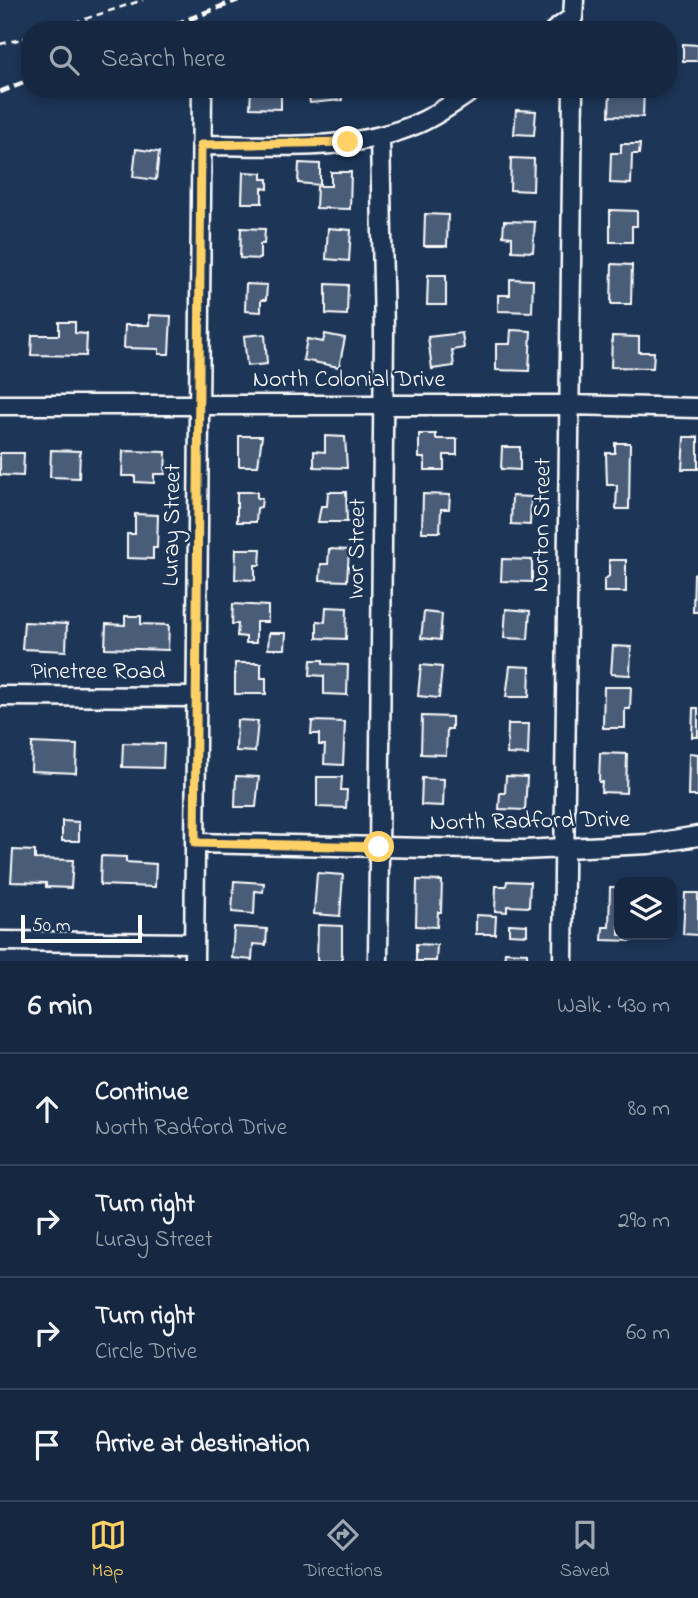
<!DOCTYPE html>
<meta charset="utf-8">
<style>
:root{--surface:#162841;--page:#23344c;--text:#f1f3f6;--muted:#9ea6b1;--line:#35445a;--accent:#ffd166}
body{margin:0;font-family:"Indie Flower",sans-serif;background:var(--page);color:var(--text)}
.controls{position:absolute;right:21px;bottom:21px;display:grid;overflow:hidden;border-radius:14px;box-shadow:0 4px 10px #0003}
.controls button{width:63px;height:63px;display:grid;place-items:center;padding:0;border:0;border-bottom:2px solid var(--line);background:var(--surface);color:var(--text);font:35px sans-serif}
.scale{position:absolute;left:21px;bottom:18px;width:121px;box-sizing:border-box;padding-left:7px;border:4px solid #fff;border-top:0;font-size:19px;line-height:24px;white-space:nowrap;color:#fff;-webkit-text-stroke:5px #1d3557;paint-order:stroke}
.stop{position:absolute;width:21px;height:21px;margin:-16px;border:5px solid #ffd166;border-radius:50%;background:#fff}
.stop.end{background:#ffd166;border-color:#fff;box-shadow:0 2px 7px #0008}
.list{margin:0;padding:0;list-style:none}
h2{display:flex;justify-content:space-between;align-items:center;height:91px;margin:0;padding:0 28px;font-size:30px}
h2 small{font-size:23px;font-weight:400;color:var(--muted)}
.list li{display:grid;grid-template-columns:46px 1fr auto;gap:21px;align-items:center;box-sizing:border-box;height:112px;padding:0 28px;border-top:2px solid var(--line)}
.list b{display:block;font-size:26px;white-space:nowrap}
.list p{margin:0;font-size:23px;white-space:nowrap;color:var(--muted)}
.list em{font-size:23px;font-style:normal;color:var(--muted)}
.icon{flex:none;width:38px;height:38px;fill:none;stroke:currentColor;stroke-width:2;stroke-linecap:round;stroke-linejoin:round}
.map{position:relative;flex:none;width:698px;height:961px;overflow:hidden}
.search{position:absolute;background:var(--surface);box-shadow:0 4px 10px #0003;left:21px;right:21px;top:21px;height:77px;display:flex;align-items:center;gap:18px;box-sizing:border-box;padding:0 24px;border-radius:28px;color:var(--muted);font-size:26px}
.sheet{height:539px;background:var(--surface)}
nav{display:flex;justify-content:space-around;align-items:center;box-sizing:border-box;height:98px;border-top:2px solid var(--line);background:var(--surface);font-size:19px;color:var(--muted)}
nav a{display:grid;justify-items:center;gap:4px}
nav .on{color:var(--accent)}
.map>svg:first-child{display:block}
.building{fill:#4a5d79;stroke:#fff;stroke-width:2}
.lines{fill:none;stroke-linecap:round;stroke-linejoin:round}
.street-casing{stroke:#fff;stroke-width:23}
.path{stroke:#fff;stroke-width:2.5;stroke-dasharray:7 5;stroke-linecap:butt}
.street{stroke:#1d3557;stroke-width:18}
.rail{stroke:#fff;stroke-width:5;stroke-dasharray:10 5;stroke-linecap:butt}
.route{stroke:#ffd166;stroke-width:9}
.labels{text-anchor:middle;dominant-baseline:central;stroke-width:5;stroke-linejoin:round;paint-order:stroke}
.street-label{font-size:24px;fill:#fff;stroke:#1d3557}
</style>
<div class="map">
<svg width="698" height="961" viewBox="0 0 698 961">
<rect width="100%" height="100%" fill="#1d3557"/>
<filter id="ink" filterUnits="userSpaceOnUse"><feTurbulence type="fractalNoise" baseFrequency=".0143" numOctaves="2"/><feDisplacementMap in="SourceGraphic" scale="14" xChannelSelector="R" yChannelSelector="G"/><feConvolveMatrix kernelMatrix="1 2 1 2 8 2 1 2 1" color-interpolation-filters="sRGB"/></filter>
<g filter="url(#ink)">
<path class="building" d="M616,25l33,1v4h-33z
M683,44l15,1v16h-15z
M251,89h30v20l-31,-1z
M308,89h33l1,11 -32,3z
M610,89h34l-1,28 -34,-1z
M516,110l20,1 -2,24 -20,-1z
M621,144h19l-1,10h-7l-1,30 -21,-1 1,-30h10z
M136,149l23,3 -3,28 -23,-3z
M511,158l23,1 -1,32 -23,-1z
M299,163l21,1v21l-22,-2z
M243,172l19,1v6h6v10l-6,-1v15h-20z
M331,172h20l-1,37 -34,-1 1,-22h14z
M610,210l27,1v15h-5v16h-22z
M425,214l23,1 -1,31h-23z
M504,221l31,1 -2,30 -21,-1v-14l-9,-1z
M241,228l24,1 -1,15h-4v15l-20,-1z
M328,228l23,2 -2,31 -23,-2z
M612,264l20,1 -1,39h-20z
M428,275h18v30h-19z
M510,279l23,1 -1,32 -34,-1v-16h12z
M246,284l21,1 -1,15h-5v12l-16,-1z
M326,284l22,1 -1,30 -21,-1z
M149,315l22,1 -2,38h-10v-5l-35,-1 1,-23h24z
M59,322h16v11l12,1 -1,22 -55,-1 1,-20h27z
M511,330l20,1 -2,40 -33,-1v-26h14z
M462,333l2,15 -12,2 2,16 -22,3 -4,-32z
M265,334l2,30 -20,2 -3,-30z
M325,334l20,4 -6,29 -36,-7 4,-21 16,3z
M612,336l27,1v15h15l-1,16 -42,-1z
M419,434h17v5h21v16h-13v15h-19v-12h-6z
M239,436h23l-4,30h-19z
M325,436l20,1 2,31 -33,-1v-16l11,1z
M684,437h14v32h-16z
M615,443h15l-1,66h-13l1,-24h-10l-1,-32h9z
M502,447h18v23l-19,-1z
M51,450l29,1 -1,27 -29,-1z
M123,451l43,1 -1,22h-11v9l-19,-1v-6h-13z
M0,453h24l-1,23 -23,-1z
M237,492h20v6h5l-1,9 -4,1 -1,14h-19z
M328,492h18l1,30h-29l3,-16h6z
M423,494l27,1 -1,14h-8l-1,23h-18z
M512,496l19,1 -1,28 -19,-1z
M135,514l23,1 -1,33h-4v11l-26,-1v-24h8z
M236,549h25l-1,16h-5v15l-20,-1z
M329,549l20,1 -2,31 -27,-1 1,-16h7z
M502,559l30,1v22l-31,-1z
M609,560h17v32h-22v-12l5,-4z
M694,574h4v38h-5z
M233,604l35,2v16h-12v21h-10v-6l-9,-1 1,-12h-6z
M326,607l21,1 -1,31 -29,-1v-17l8,1z
M506,609l24,2 -2,28 -24,-1z
M424,612l18,2 -2,26 -19,-2z
M125,616h16v8l28,1 -1,25 -63,-2 1,-24 19,1z
M24,622l43,2 -1,27 -44,-2z
M269,633h17l-1,16h-17z
M613,646l18,1 -1,28 -19,-1z
M311,660h12v4l25,1 -1,30 -23,-1v-18l-14,-1z
M235,663h26v15h5v16h-31z
M421,665l21,2 -3,31 -21,-2z
M510,666l20,1 -1,30h-23z
M604,687h27l-1,22h-5v19h-22z
M693,708h5v29h-6z
M422,716l30,1v12h-5l-1,26 -25,-1z
M237,720l21,1 -3,31 -19,-1z
M312,721l33,1 -2,43 -19,-1 1,-19h-6v-11h-8z
M508,724h21l-1,31 -21,-1z
M32,743l45,2 -1,28 -45,-2z
M123,743l41,1 -1,24 -41,-1z
M600,753l27,1 -1,39 -25,-1 1,-10h-3z
M689,753l9,1v42h-10z
M236,776l23,1 -3,30h-21z
M506,776l21,1 -2,33 -26,-1 1,-16h5z
M317,777h25l-1,13h6l-1,18 -29,-1z
M422,778l22,1 -1,27 -22,-1z
M62,821l17,1v19h-17z
M13,850l22,1v8l38,1 -2,28 -25,-1v-4l-35,-1z
M101,856l25,1v5l30,2 -1,23 -55,-2z
M317,873l26,2 -3,41 -26,-2z
M417,880l25,1 -1,31h-3l-1,15 -21,-1z
M234,881l30,2 -1,9 -8,-1 -1,23 -22,-2z
M507,881l23,1 -1,25 -22,-1v6l-12,-1 1,-25h10z
M610,887h9v48h13v6l-30,-1 1,-13h6z
M685,893h13v42l-15,-1z
M476,915l20,1 -1,18h-19z
M509,924l18,1v10l-18,-1z
M318,925l24,1v35h-25z
M234,927l33,2 -1,16 -13,-1 -1,16 -20,-2z
M416,944l21,1 -1,16h-20z
M505,952l22,1v8h-23z"/>
<g class="lines">
<defs>
<path id="street" d="M555,30l18,-13 1,-17
M201,145c72,0 151,8 218,-22 20,-9 38,-22 55,-34
M0,405h568l130,3
M0,696l196,1
M195,843l328,7 126,-6 49,-8
M0,941l194,2
M194,961l8,-872
M378,961l6,-630 -4,-194
M563,961l10,-872"/>
</defs>
<use href="#street" class="street-casing"/>
<path class="path" d="M51,30l92,-30
M0,44l30,-7"/>
<use href="#street" class="street"/>
<path class="rail" d="M161,30l77,-30
M0,92l30,-12"/>
</g>
</g>
<g class="lines" filter="url(#ink)">
<path class="route" d="M348,142l-147,3 -6,698 184,4"/>
</g>
<g class="labels">
<g class="street-label">
<text x="349" y="380">North Colonial Drive</text>
<text transform="translate(173 525) rotate(-89)">Luray Street</text>
<text transform="translate(543 525) rotate(-89)">Norton Street</text>
<text transform="translate(358 549) rotate(-89)">Ivor Street</text>
<text x="98" y="672">Pinetree Road</text>
<text transform="translate(530 822) rotate(-1)">North Radford Drive</text>
</g>
</g>
</svg>
<div class="controls">
<button><svg class="icon" aria-label="layers" viewBox="0 0 24 24"><path d="M12 4l9 5-9 5-9-5zM3 14l9 5 9-5"/></svg></button>
</div>
<div class="scale">50 m</div>
<div class="stop" style="left:379px;top:847px"></div>
<div class="stop end" style="left:348px;top:142px"></div>
<div class="search"><svg class="icon" aria-label="search" viewBox="0 0 24 24"><circle cx="10" cy="10" r="6"/><path d="M15 15l6 6"/></svg>Search here</div>
</div>
<section class="sheet">
<h2>6 min<small>Walk · 430 m</small></h2>
<ul class="list">
<li><svg class="icon" aria-label="ahead" viewBox="0 0 24 24"><path d="M12 20V5M6 11l6-6 6 6"/></svg><div><b>Continue</b><p>North Radford Drive</p></div><em>80 m</em></li>
<li><svg class="icon" aria-label="right" viewBox="0 0 24 24"><path d="M7 20v-9h11M14 6l5 5-5 5"/></svg><div><b>Turn right</b><p>Luray Street</p></div><em>290 m</em></li>
<li><svg class="icon" aria-label="right" viewBox="0 0 24 24"><path d="M7 20v-9h11M14 6l5 5-5 5"/></svg><div><b>Turn right</b><p>Circle Drive</p></div><em>60 m</em></li>
<li><svg class="icon" aria-label="arrive" viewBox="0 0 24 24"><path d="M6 21V4h12l-3 4 3 4H6"/></svg><div><b>Arrive at destination</b></div></li>
</ul>
</section>
<nav>
<a class="on"><svg class="icon" aria-label="map" viewBox="0 0 24 24"><path d="M3 6l6-2 6 2 6-2v14l-6 2-6-2-6 2zM9 4v14M15 6v14"/></svg>Map</a>
<a><svg class="icon" aria-label="directions" viewBox="0 0 24 24"><path d="M12 3l9 9-9 9-9-9zM9 14v-3h6M13 9l2 2-2 2"/></svg>Directions</a>
<a><svg class="icon" aria-label="saved" viewBox="0 0 24 24"><path d="M7 4h10v16l-5-4-5 4z"/></svg>Saved</a>
</nav>
